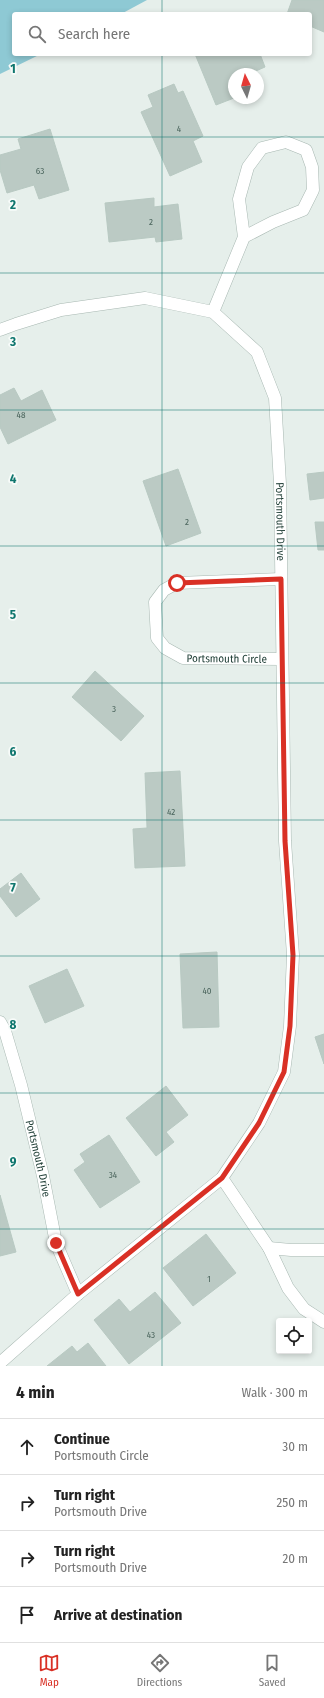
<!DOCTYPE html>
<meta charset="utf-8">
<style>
:root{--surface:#fff;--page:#f6f6f6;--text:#222;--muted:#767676;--line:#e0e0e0;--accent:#d93025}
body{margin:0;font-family:"Fira Sans Condensed",sans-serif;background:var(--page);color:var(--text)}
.controls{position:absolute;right:12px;bottom:12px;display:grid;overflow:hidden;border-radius:4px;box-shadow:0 2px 6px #0003}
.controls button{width:36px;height:36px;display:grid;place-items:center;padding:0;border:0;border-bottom:1px solid var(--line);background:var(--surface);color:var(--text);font:20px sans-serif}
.compass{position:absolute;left:228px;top:68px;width:36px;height:36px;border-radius:50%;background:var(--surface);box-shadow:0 2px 6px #0003;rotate:355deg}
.stop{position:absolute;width:12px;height:12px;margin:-9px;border:3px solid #d93025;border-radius:50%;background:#fff}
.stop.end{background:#d93025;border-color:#fff;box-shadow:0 1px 4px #0008}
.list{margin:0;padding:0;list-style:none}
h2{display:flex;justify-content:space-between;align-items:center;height:52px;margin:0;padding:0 16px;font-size:17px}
h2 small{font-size:13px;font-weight:400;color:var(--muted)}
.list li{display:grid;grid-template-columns:26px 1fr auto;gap:12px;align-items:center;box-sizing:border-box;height:56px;padding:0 16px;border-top:1px solid var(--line)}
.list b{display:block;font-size:15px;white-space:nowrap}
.list p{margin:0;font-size:13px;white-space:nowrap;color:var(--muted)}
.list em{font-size:13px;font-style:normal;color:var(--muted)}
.icon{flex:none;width:22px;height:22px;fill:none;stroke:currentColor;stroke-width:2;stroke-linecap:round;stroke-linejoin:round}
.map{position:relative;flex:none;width:324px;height:1366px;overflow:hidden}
.search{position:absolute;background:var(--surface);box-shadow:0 2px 6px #0003;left:12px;right:12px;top:12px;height:44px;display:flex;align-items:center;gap:10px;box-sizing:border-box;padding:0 14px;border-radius:4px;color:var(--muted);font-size:15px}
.sheet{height:276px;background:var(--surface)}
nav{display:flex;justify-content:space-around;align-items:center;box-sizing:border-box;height:56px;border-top:1px solid var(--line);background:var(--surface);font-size:11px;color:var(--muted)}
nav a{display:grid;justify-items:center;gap:2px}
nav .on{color:var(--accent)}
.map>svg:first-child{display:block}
.water{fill:#8ec9d4}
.building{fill:#bbcac4;stroke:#b8c9c2}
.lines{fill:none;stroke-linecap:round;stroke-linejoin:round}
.minor-casing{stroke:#a8b8b2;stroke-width:13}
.minor{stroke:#fff;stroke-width:12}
.route{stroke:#d93025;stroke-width:5}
.grid{fill:none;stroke:#0f766e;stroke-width:1;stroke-opacity:0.55}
.labels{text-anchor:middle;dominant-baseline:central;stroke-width:3.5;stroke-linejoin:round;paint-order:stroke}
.number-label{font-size:9px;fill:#4a645c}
.street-label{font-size:11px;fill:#24423a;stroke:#f7fbf9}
.grid-label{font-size:13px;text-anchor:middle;font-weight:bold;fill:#0f766e;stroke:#f7fbf9;stroke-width:3.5;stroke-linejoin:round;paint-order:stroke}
</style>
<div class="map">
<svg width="324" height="1366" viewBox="0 0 324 1366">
<rect width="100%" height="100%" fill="#e6efeb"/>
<path class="water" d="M0,0h147l-26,14h-107v40h27l-41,20z"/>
<path class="building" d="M292,0h32v32l-14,-6v-12h-23z
M195,54h65l5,13 -16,7h-15v24l-18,7z
M174,84l4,9 5,-2 20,45 -10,5 9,21 -32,14 -29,-64 12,-5 -5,-12z
M50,129l19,61 -30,9 -5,-14 -27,8 -7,-23v-15l21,-6 -3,-10z
M154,198v9l24,-3 4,35 -26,3 -1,-5 -46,5 -4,-39z
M14,388l7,13 21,-11 14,30 -48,24 -8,-17v-32z
M178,469l23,64 -35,13 -23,-65z
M324,472v26l-14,2 -3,-26z
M315,522h9v28h-6z
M95,671l49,45 -23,25 -49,-44z
M180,771l5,95 -50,2 -2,-39 14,-1 -2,-55z
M21,873l19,26 -24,18 -16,-21v-7z
M217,952l2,75 -36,1 -3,-74z
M67,969l17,37 -39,17 -16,-37z
M324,1034v30l-9,-27z
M166,1086l22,29 -22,17 8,10 -18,14 -30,-38z
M109,1135l31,47 -40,26 -26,-38 11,-8 -5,-8z
M0,1195l16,57 -16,4z
M206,1234l30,39 -43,33 -30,-38z
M155,1292l26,31 -52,41 -35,-44 25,-21 11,13z
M88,1343l18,23h-59l25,-20 5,6z"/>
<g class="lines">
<defs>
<g id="minor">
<path d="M213,312l31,-75 29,-15 30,-12 10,-20 -1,-23 -6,-17 -20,-8 -24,6 -14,19 -9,32 5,38"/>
<path id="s1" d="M0,330l16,-6 45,-14 84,-12 68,14 44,40 18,46 5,86 5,357 8,114 -3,71 -6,46 -25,51 -37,55 -144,116 -78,69"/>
<path id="s2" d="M281,579l-104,4 -13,7 -9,12 2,36 8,10 18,10 99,1"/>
<path id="s3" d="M0,1022l5,9 16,54 22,91 13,67 22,51"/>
<path d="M222,1178l47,70 19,40 16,21 20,13"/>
<path d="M269,1248l22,2h33"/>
</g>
</defs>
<use href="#minor" class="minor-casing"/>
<use href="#minor" class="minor"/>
</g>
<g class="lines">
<path class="route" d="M56,1243l22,51 144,-116 37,-55 25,-51 6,-46 3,-71 -8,-114 -4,-262 -104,4"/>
</g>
<path class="grid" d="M162,0v14M162,54v1312M0,137h324M0,273h324M0,410h324M0,546h324M0,683h324M0,820h324M0,956h324M0,1093h324M0,1229h324"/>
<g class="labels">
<g class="number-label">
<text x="179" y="129">4</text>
<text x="40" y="171">63</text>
<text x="151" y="222">2</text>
<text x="21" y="415">48</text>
<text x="187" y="522">2</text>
<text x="114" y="709">3</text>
<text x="171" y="812">42</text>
<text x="207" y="991">40</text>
<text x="113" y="1175">34</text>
<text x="209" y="1279">1</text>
<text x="151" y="1335">43</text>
</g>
<g class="street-label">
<text stroke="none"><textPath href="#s1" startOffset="451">Portsmouth Drive</textPath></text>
<text stroke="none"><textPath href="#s2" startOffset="247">Portsmouth Circle</textPath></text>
<text stroke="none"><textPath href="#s3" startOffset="142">Portsmouth Drive</textPath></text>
</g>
</g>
<g class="grid-label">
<text x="13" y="73">1</text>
<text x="13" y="209">2</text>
<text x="13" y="346">3</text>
<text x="13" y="483">4</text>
<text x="13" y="619">5</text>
<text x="13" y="756">6</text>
<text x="13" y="892">7</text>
<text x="13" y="1029">8</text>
<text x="13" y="1166">9</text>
</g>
</svg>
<div class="controls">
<button><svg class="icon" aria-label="locate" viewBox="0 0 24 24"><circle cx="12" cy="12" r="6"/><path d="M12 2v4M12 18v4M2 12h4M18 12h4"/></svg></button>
</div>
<svg class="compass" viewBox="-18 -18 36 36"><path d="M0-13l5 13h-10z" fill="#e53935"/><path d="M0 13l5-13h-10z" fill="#767676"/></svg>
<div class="stop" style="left:177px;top:583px"></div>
<div class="stop end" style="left:56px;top:1243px"></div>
<div class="search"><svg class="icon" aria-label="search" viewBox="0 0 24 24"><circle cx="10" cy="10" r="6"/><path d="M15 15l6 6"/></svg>Search here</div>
</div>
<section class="sheet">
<h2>4 min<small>Walk · 300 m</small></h2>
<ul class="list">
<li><svg class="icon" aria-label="ahead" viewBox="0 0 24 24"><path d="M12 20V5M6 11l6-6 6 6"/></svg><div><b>Continue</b><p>Portsmouth Circle</p></div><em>30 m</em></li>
<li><svg class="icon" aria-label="right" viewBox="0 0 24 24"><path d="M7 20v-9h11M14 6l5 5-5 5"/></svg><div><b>Turn right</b><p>Portsmouth Drive</p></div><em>250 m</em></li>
<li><svg class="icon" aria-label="right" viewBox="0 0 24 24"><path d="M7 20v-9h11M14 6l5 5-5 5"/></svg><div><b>Turn right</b><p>Portsmouth Drive</p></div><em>20 m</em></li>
<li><svg class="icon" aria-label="arrive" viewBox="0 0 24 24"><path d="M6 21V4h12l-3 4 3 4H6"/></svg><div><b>Arrive at destination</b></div></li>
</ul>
</section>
<nav>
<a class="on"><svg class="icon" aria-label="map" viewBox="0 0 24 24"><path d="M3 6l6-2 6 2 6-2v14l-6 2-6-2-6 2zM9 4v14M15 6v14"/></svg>Map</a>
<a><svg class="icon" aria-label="directions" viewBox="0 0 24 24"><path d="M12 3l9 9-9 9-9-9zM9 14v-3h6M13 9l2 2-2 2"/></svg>Directions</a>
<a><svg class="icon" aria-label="saved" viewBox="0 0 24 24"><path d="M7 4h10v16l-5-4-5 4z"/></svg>Saved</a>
</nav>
